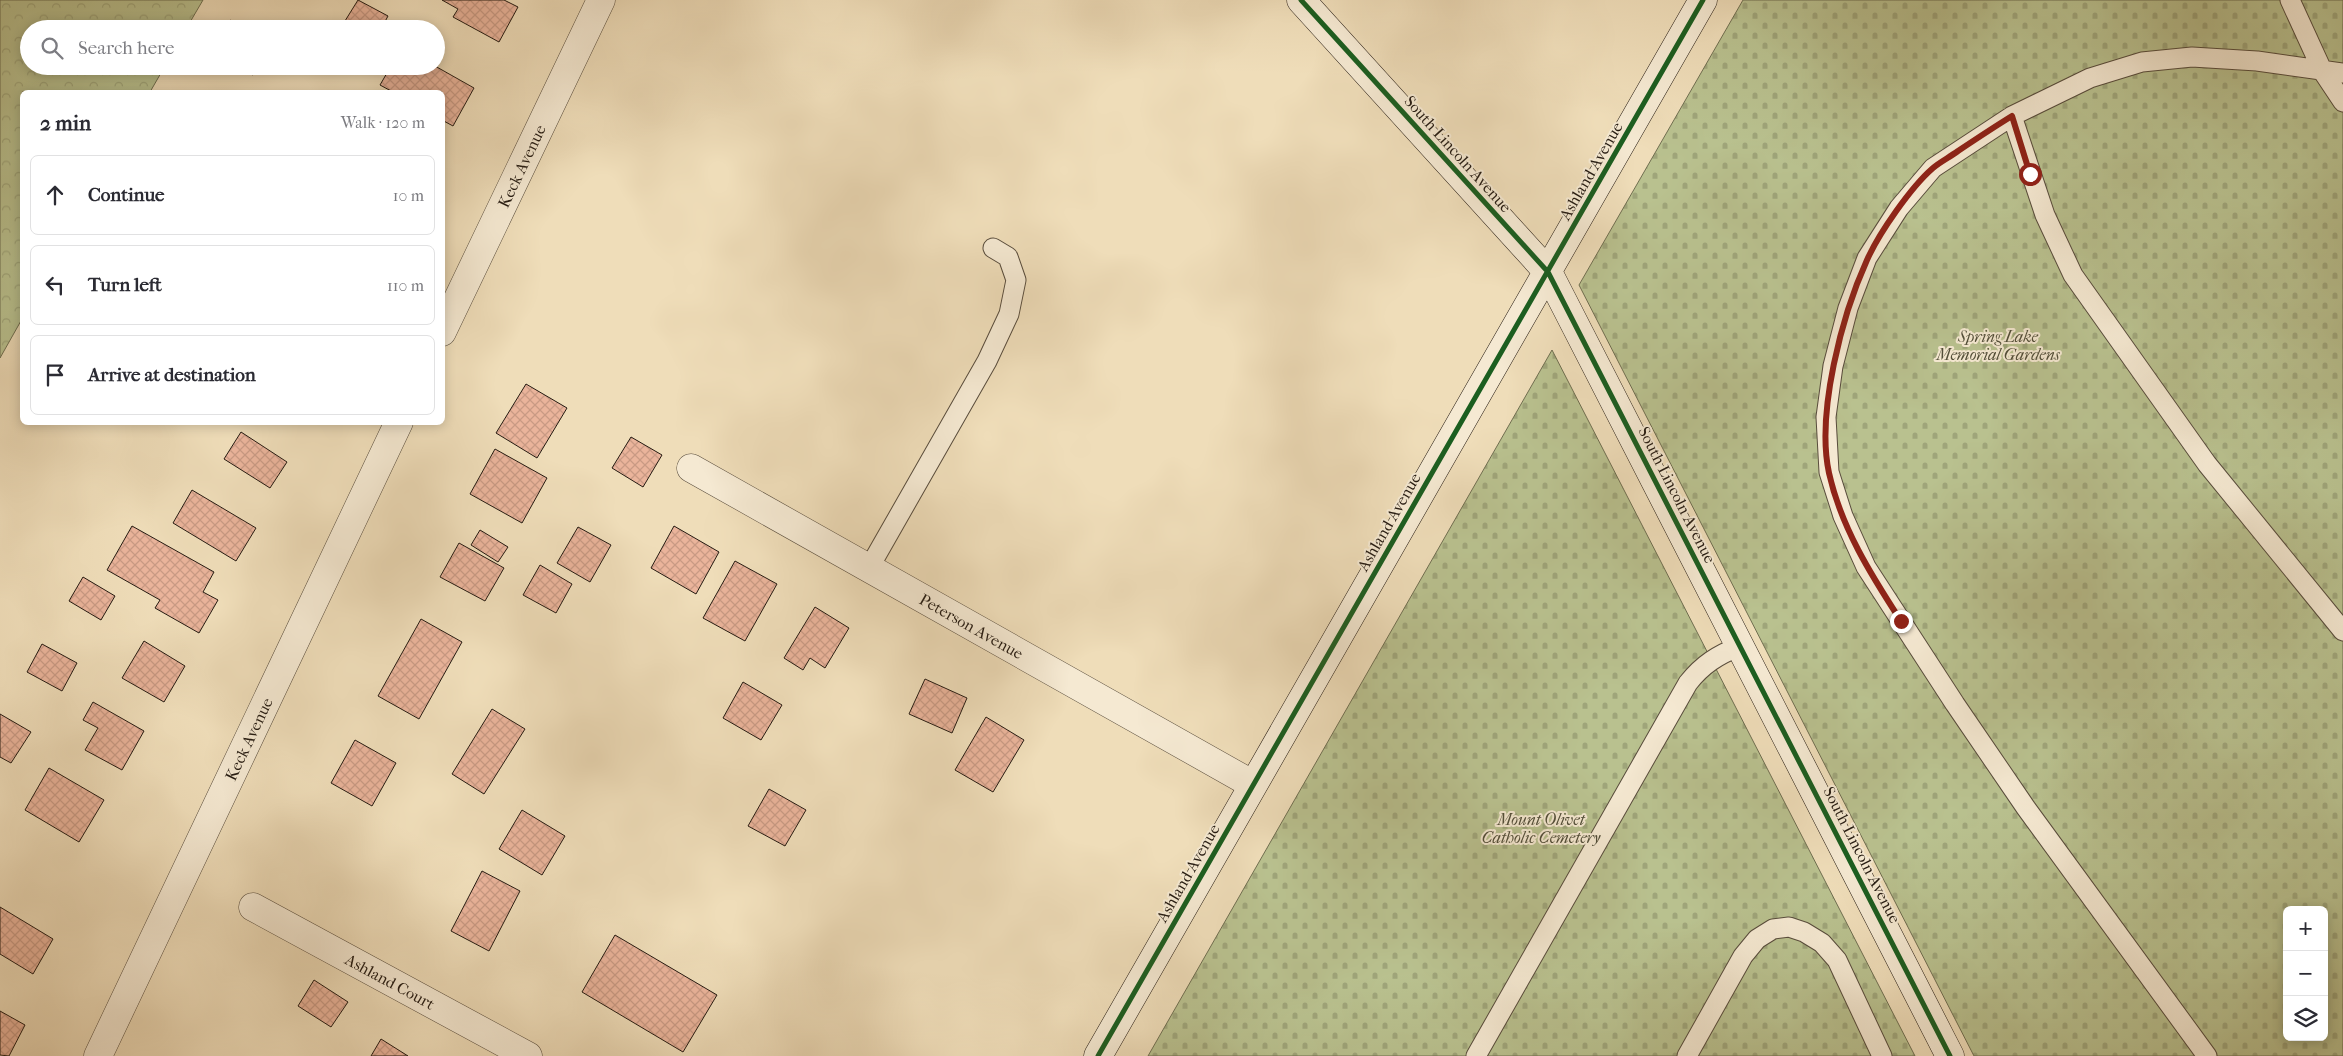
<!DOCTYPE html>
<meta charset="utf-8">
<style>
:root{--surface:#fff;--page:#f7f7f7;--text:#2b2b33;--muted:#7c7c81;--line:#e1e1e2}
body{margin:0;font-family:"IM FELL French Canon",serif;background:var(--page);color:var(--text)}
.controls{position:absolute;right:15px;bottom:15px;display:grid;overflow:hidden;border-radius:8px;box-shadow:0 2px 12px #0003}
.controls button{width:45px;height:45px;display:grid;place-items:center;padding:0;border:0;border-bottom:1px solid var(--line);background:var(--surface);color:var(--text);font:25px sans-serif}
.stop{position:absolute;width:15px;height:15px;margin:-11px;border:4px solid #8f2418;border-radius:50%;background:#fff}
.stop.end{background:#8f2418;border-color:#fff;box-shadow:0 1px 5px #0008}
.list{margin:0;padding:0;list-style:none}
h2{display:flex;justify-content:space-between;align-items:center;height:65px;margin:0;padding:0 20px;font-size:21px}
h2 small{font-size:16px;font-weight:400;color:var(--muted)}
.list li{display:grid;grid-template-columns:32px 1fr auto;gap:15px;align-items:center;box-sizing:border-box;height:80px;margin:0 10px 10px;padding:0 10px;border:1px solid var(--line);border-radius:8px}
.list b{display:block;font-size:19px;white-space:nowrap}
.list em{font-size:16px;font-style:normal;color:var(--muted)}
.icon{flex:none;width:28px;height:28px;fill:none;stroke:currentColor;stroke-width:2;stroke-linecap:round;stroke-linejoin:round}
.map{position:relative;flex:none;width:2343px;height:1056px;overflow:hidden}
.search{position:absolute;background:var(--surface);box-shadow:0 2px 12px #0003;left:20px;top:20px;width:425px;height:55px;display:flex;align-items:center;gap:12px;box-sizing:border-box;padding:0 18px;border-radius:28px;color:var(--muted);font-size:19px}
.panel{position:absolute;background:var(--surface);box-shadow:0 2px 12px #0003;left:20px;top:90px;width:425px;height:335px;border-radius:8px}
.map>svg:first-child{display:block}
.cemetery{fill:url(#cemetery-stones);stroke:#6f6e50;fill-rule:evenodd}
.park{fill:url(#park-crowns);stroke:#6f6e50}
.building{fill:url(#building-cross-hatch);stroke:#251b12}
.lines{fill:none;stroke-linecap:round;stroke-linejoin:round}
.lane-casing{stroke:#584c3c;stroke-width:21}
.street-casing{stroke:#584c3c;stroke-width:29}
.secondary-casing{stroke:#251b12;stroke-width:29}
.lane{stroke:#f5e9d2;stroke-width:19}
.street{stroke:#f5e9d2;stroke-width:28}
.secondary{stroke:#f5e9d2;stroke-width:28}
.cycleway-casing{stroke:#f5e9d2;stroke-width:8}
.cycleway{stroke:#1b5e20;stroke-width:5}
.route{stroke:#8f2418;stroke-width:6}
.labels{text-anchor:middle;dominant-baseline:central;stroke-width:4;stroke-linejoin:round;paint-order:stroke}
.street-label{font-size:16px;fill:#251b12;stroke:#f5e9d2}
.park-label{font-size:16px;font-style:italic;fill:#514d38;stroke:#f5e9d2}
</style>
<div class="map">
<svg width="2343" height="1056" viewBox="0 0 2343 1056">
<defs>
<pattern id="cemetery-stones" width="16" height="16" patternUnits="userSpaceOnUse" patternTransform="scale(1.25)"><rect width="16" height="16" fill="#b9c18f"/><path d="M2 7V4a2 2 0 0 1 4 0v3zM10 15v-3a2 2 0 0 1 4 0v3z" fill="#9fa57a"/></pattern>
<pattern id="park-crowns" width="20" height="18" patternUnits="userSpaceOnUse" patternTransform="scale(1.25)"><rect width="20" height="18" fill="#b9c18f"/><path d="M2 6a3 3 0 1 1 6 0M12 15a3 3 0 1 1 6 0" fill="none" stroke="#9fa57a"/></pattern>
<pattern id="building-cross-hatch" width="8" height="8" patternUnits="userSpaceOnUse" patternTransform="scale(1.25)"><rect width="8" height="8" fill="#eab49b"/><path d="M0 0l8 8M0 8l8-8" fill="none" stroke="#c99a84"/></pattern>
</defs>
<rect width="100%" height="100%" fill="#efddb9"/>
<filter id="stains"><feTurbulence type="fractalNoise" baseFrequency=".004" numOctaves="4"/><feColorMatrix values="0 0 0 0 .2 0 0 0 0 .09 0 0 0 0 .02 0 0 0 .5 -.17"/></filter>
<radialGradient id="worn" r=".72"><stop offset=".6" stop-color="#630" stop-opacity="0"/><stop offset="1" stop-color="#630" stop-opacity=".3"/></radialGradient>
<path class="cemetery" d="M1743,0h600v1056h-369l-395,-771zM2287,910h37v127h-37z
M1552,350l363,706h-767z"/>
<path class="park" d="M0,0h203l-17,29h-157v37h136l-15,26h-128v227l-22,39z"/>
<path class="building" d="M358,0l30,16 -7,13h-41z
M442,0h62l14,7 -19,35 -46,-25 5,-8z
M230,20l14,9h-19z
M238,66h20l-5,9z
M391,66l14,6 3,-6h27l39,22 -21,38 -11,-6v-28h-49l-13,-7z
M526,384l41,24 -30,50 -41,-25z
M241,432l46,30 -17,26 -46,-29z
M631,437l31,18 -19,32 -31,-19z
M495,449l52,29 -25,45 -52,-29z
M192,490l64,38 -20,33 -63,-38z
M132,526l82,46 -11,20 15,8 -19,33 -44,-25 5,-8 -53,-30z
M674,526l45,26 -23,42 -45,-26z
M578,527l33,18 -21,37 -33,-19z
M480,530l28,17 -10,15 -27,-17z
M459,543l45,25 -19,33 -45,-24z
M735,561l42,23 -32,57 -42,-23z
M540,565l32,19 -16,29 -33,-18z
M83,577l32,19 -14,24 -32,-19z
M815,607l34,21 -24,40 -15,-10 -7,12 -19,-12z
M421,619l41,23 -43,77 -41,-23z
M144,641l41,25 -21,36 -42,-24z
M42,644l35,19 -15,28 -35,-19z
M925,679l42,19 -15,35 -43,-19z
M743,682l39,23 -21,35 -38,-22z
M93,702l51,29 -22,39 -37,-20 13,-22 -15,-8z
M492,709l33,20 -41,65 -32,-20z
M0,714l31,18 -20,31 -11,-6z
M986,717l38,23 -31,52 -38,-22z
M355,740l41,23 -24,43 -41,-23z
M49,768l55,32 -25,42 -54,-32z
M769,789l37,21 -21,36 -37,-20z
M522,810l43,26 -23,39 -43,-26z
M482,871l38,20 -31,60 -38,-20z
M0,907l53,32 -20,35 -33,-20z
M615,935l102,60 -34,57 -101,-60z
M314,980l34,22 -17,25 -33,-21z
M0,1011l25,14 -16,31 -9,-1z
M381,1039l27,17h-37z"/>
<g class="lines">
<defs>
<path id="lane" d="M2290,0l33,72 20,30
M2012,116l33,99 28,60 134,189 136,167
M869,568l118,-207 22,-47 7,-34 -8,-23 -15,-9
M1476,1056l212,-373c15,-19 30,-28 52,-37
M1687,1056l56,-100 14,-17 16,-10 16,-2 15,5 18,11 15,17 45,96
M2207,1056l-181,-248 -71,-104 -89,-137 -23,-51 -14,-44 -3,-55 7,-51 15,-58 19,-50 32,-50 34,-40 79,-52 78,-38 52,-16 50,-5 65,4 86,12"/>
<g id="street">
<path id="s1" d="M442,332l159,-332"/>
<path id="s2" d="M691,468l561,316"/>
<path id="s3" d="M253,907l275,149"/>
<path id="s4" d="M98,1056l301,-634"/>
</g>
<path id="secondary" d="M1301,0l247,272 402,784
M1098,1056l605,-1056"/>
</defs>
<use href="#lane" class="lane-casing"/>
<use href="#street" class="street-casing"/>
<use href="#secondary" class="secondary-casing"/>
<use href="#lane" class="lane"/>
<use href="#street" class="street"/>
<use href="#secondary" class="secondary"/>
<defs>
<path id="cycleway" d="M1301,0l247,272 402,784
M1098,1056l605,-1056"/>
</defs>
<use href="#cycleway" class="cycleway-casing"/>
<use href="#cycleway" class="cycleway"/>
</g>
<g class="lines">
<path class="route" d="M1901,621c-30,-46 -60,-94 -72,-148 -13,-60 13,-158 38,-213 12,-27 44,-73 66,-92 7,-6 17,-11 25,-17 18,-12 36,-24 54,-35l18,58"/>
</g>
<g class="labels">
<g class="street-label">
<text transform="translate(1458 154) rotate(48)">South Lincoln Avenue</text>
<text stroke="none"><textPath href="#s1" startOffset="184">Keck Avenue</textPath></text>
<text transform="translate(1591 171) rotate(-60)">Ashland Avenue</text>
<text transform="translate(1677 495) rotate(63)">South Lincoln Avenue</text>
<text transform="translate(1389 522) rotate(-60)">Ashland Avenue</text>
<text stroke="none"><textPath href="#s2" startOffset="322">Peterson Avenue</textPath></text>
<text stroke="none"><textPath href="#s4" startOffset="351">Keck Avenue</textPath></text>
<text transform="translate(1862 855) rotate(63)">South Lincoln Avenue</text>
<text transform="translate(1188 873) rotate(-60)">Ashland Avenue</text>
<text stroke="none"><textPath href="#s3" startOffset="156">Ashland Court</textPath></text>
</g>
<g class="park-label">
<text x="1998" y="336">Spring Lake<tspan x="1998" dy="18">Memorial Gardens</tspan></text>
<text x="1541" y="819">Mount Olivet<tspan x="1541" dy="18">Catholic Cemetery</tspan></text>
</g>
</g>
<rect width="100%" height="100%" filter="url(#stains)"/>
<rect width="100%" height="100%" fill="url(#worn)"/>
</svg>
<div class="controls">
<button>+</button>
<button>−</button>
<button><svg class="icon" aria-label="layers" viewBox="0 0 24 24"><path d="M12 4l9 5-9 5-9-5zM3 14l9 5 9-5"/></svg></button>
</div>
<div class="stop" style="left:2030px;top:174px"></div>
<div class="stop end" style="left:1901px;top:621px"></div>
<div class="search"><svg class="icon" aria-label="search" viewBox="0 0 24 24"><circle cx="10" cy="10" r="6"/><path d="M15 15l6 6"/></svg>Search here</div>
<section class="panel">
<h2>2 min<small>Walk · 120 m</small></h2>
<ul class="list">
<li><svg class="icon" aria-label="ahead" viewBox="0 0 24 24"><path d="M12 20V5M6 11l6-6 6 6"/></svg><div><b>Continue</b></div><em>10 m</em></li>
<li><svg class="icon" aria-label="left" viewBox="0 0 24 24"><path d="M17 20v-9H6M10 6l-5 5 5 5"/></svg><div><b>Turn left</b></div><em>110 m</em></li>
<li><svg class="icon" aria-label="arrive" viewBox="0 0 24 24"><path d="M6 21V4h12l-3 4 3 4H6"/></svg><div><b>Arrive at destination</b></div></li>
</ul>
</section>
</div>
